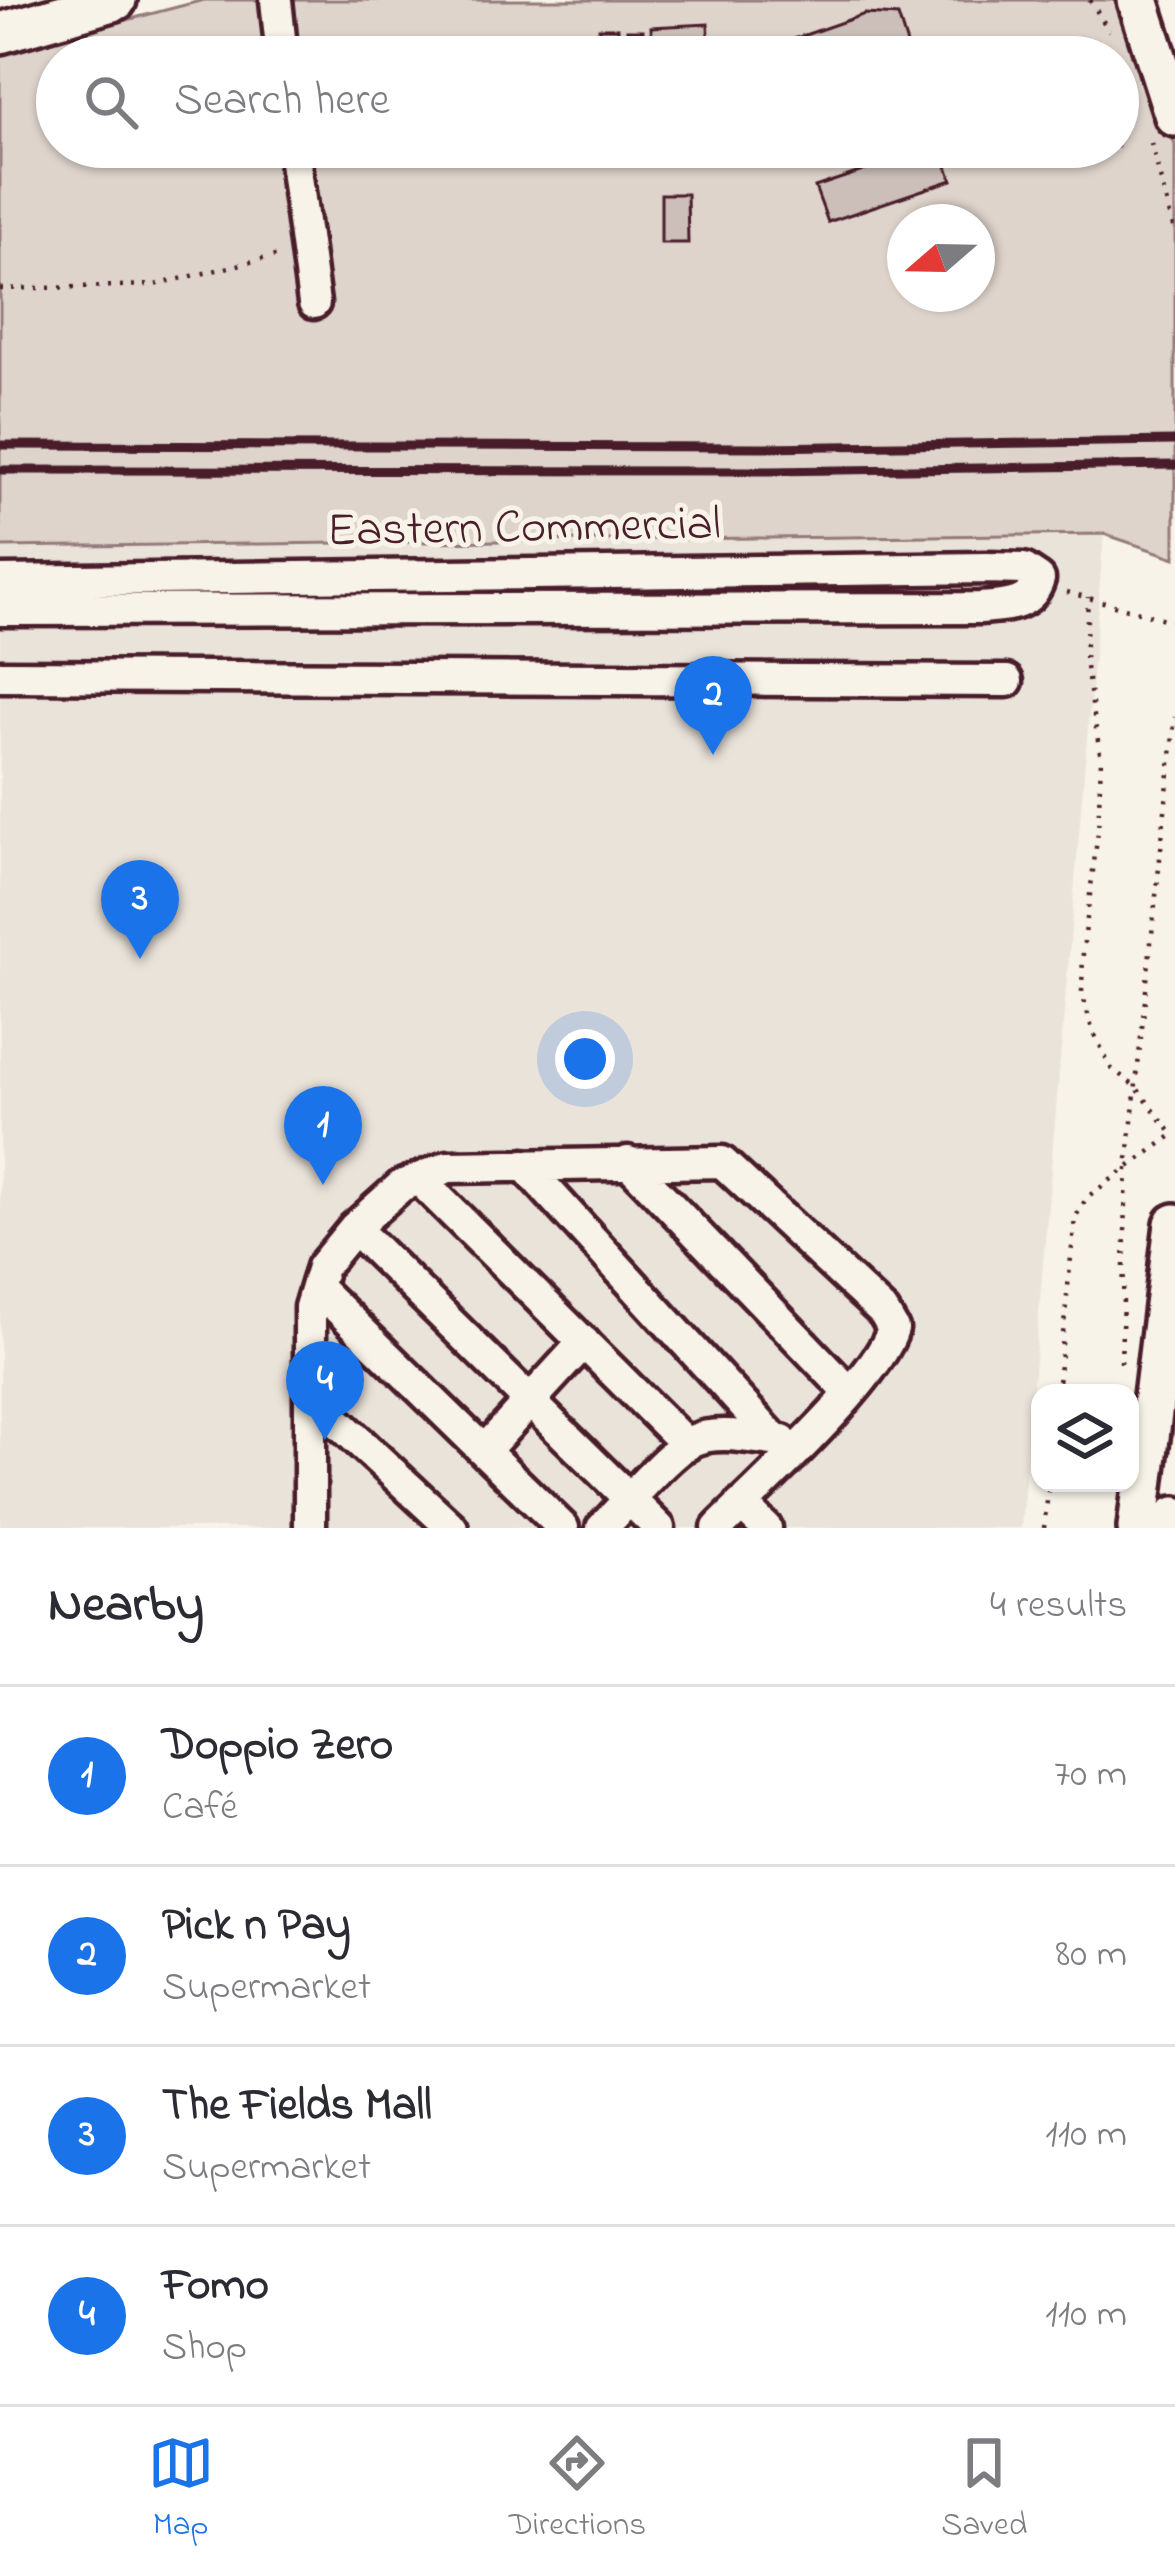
<!DOCTYPE html>
<meta charset="utf-8">
<style>
:root{--surface:#fff;--page:#f2f2f3;--text:#2b2b33;--muted:#7c7c81;--line:#e1e1e2;--accent:#1a73e8}
body{margin:0;font-family:"Indie Flower",sans-serif;background:var(--page);color:var(--text)}
.controls{position:absolute;right:36px;bottom:36px;display:grid;overflow:hidden;border-radius:24px;box-shadow:0 3px 9px #0004}
.controls button{width:108px;height:108px;display:grid;place-items:center;padding:0;border:0;border-bottom:3px solid var(--line);background:var(--surface);color:var(--text);font:60px sans-serif}
.compass{position:absolute;left:887px;top:204px;width:108px;height:108px;border-radius:50%;background:var(--surface);box-shadow:0 3px 9px #0004;rotate:250deg}
.you{position:absolute;left:585px;top:1059px;width:42px;height:42px;margin:-30px;border:9px solid #fff;border-radius:50%;background:#1a73e8;box-shadow:0 0 0 18px #1a73e833}
.badge{display:grid;place-items:center;width:78px;height:78px;border-radius:50%;background:var(--accent);color:#fff;font-size:39px;font-weight:700}
.pin{position:absolute;translate:-50% -99px;filter:drop-shadow(0 3px 6px #0008)}
.pin::after{content:'';position:absolute;top:63px;width:42px;height:36px;background:inherit;clip-path:polygon(0 0,100% 0,50% 100%)}
.list{margin:0;padding:0;list-style:none}
h2{display:flex;justify-content:space-between;align-items:center;height:156px;margin:0;padding:0 48px;font-size:51px}
h2 small{font-size:39px;font-weight:400;color:var(--muted)}
.list li{display:grid;grid-template-columns:78px 1fr auto;gap:36px;align-items:center;box-sizing:border-box;height:180px;padding:0 48px;border-top:3px solid var(--line)}
.list b{display:block;font-size:45px;white-space:nowrap}
.list p{margin:0;font-size:39px;white-space:nowrap;color:var(--muted)}
.list em{font-size:39px;font-style:normal;color:var(--muted)}
.icon{flex:none;width:66px;height:66px;fill:none;stroke:currentColor;stroke-width:2;stroke-linecap:round;stroke-linejoin:round}
.map{position:relative;flex:none;width:1175px;height:1528px;overflow:hidden}
.search{position:absolute;background:var(--surface);box-shadow:0 3px 9px #0004;left:36px;right:36px;top:36px;height:132px;display:flex;align-items:center;gap:30px;box-sizing:border-box;padding:0 42px;border-radius:66px;color:var(--muted);font-size:45px}
.sheet{height:876px;background:var(--surface)}
nav{display:flex;justify-content:space-around;align-items:center;box-sizing:border-box;height:168px;border-top:3px solid var(--line);background:var(--surface);font-size:33px;color:var(--muted)}
nav a{display:grid;justify-items:center;gap:6px}
nav .on{color:var(--accent)}
.map>svg:first-child{display:block}
.built{fill:#eae3da}
.green{fill:#ded4cc;stroke:#947a7c;stroke-width:3;fill-rule:evenodd}
.building{fill:#ccbfb9;stroke:#4a1f2b;stroke-width:3}
.lines{fill:none;stroke-linecap:round;stroke-linejoin:round}
.minor-casing{stroke:#4a1f2b;stroke-width:39}
.major-casing{stroke:#4a1f2b;stroke-width:48}
.path{stroke:#4a1f2b;stroke-width:4.5;stroke-dasharray:3 9;stroke-linecap:butt}
.minor{stroke:#f7f3e8;stroke-width:30}
.major{stroke:#f7f3e8;stroke-width:39}
.rail{stroke:#4a1f2b;stroke-width:9}
.labels{text-anchor:middle;dominant-baseline:central;stroke-width:10;stroke-linejoin:round;paint-order:stroke}
.street-label{font-size:48px;fill:#4a1f2b;stroke:#f7f3e8}
</style>
<div class="map">
<svg width="1175" height="1528" viewBox="0 0 1175 1528">
<rect width="100%" height="100%" fill="#f7f3e8"/>
<filter id="ink" filterUnits="userSpaceOnUse"><feTurbulence type="fractalNoise" baseFrequency=".00833" numOctaves="2"/><feDisplacementMap in="SourceGraphic" scale="24" xChannelSelector="R" yChannelSelector="G"/><feConvolveMatrix kernelMatrix="1 2 1 2 8 2 1 2 1" color-interpolation-filters="sRGB"/></filter>
<g filter="url(#ink)">
<path class="built" d="M1104,534l-83,994h-1021v-981z"/>
<path class="green" d="M204,0h923l48,145v413l-71,-24 -1104,13v-494zM57,57h1061v90h-1061zM905,222h72v72h-72z"/>
<path class="building" d="M865,14l33,2 13,41h-124l-5,-14z
M708,24l1,33h-56l-2,-30z
M599,28h19v29h-19z
M627,30h16v27h-15z
M512,40l49,1v16h-49z
M934,147h6l12,33 -124,42 -13,-35z
M661,194h26l1,49h-27z"/>
<g class="lines">
<defs>
<path id="minor" d="M276,0l6,57
M293,147l21,156
M0,581l987,-13 37,1 15,10c-8,28 -35,27 -59,29l-980,2
M0,676l1007,5
M628,1162l222,231
M524,1165l251,275
M419,1179l268,266
M354,1228l305,300
M316,1287l247,241
M310,1396l142,132
M484,1451l100,-109
M741,1504l25,24
M310,1528v-221l12,-40 32,-39 47,-42 47,-19 274,-5 162,151 9,16c-13,48 -135,159 -175,199
M602,1528c22,-22 67,-77 92,-88 25,-11 62,-1 88,1"/>
<path id="major" d="M1138,0l37,116
M0,33l116,-33
M1138,1528l37,-304
M1174,1528l1,-11"/>
</defs>
<use href="#minor" class="minor-casing"/>
<use href="#major" class="major-casing"/>
<path class="path" d="M1090,0l19,31
M1151,143l24,92
M0,289l155,-4 124,-30
M1067,592l108,30
M1121,1363l6,-194 48,-452
M1057,1393l18,-175 12,-21 86,-62 -37,-48 -25,-19 -19,-39 -10,-37 1,-42 15,-119 3,-72 -16,-98 3,-64
M1044,1528l5,-45"/>
<use href="#minor" class="minor"/>
<use href="#major" class="major"/>
<path class="rail" d="M0,445l764,2 411,-6
M0,470l769,1 406,-6"/>
</g>
</g>
<g class="labels">
<g class="street-label">
<text transform="translate(524 529) rotate(-1)">Eastern Commercial</text>
</g>
</g>
</svg>
<div class="controls">
<button><svg class="icon" aria-label="layers" viewBox="0 0 24 24"><path d="M12 4l9 5-9 5-9-5zM3 14l9 5 9-5"/></svg></button>
</div>
<svg class="compass" viewBox="-18 -18 36 36"><path d="M0-13l5 13h-10z" fill="#e53935"/><path d="M0 13l5-13h-10z" fill="#7c7c81"/></svg>
<div class="you"></div>
<div class="pin badge" style="left:323px;top:1185px">1</div>
<div class="pin badge" style="left:713px;top:755px">2</div>
<div class="pin badge" style="left:140px;top:959px">3</div>
<div class="pin badge" style="left:325px;top:1440px">4</div>
<div class="search"><svg class="icon" aria-label="search" viewBox="0 0 24 24"><circle cx="10" cy="10" r="6"/><path d="M15 15l6 6"/></svg>Search here</div>
</div>
<section class="sheet">
<h2>Nearby<small>4 results</small></h2>
<ul class="list">
<li><span class="badge">1</span><div><b>Doppio Zero</b><p>Café</p></div><em>70 m</em></li>
<li><span class="badge">2</span><div><b>Pick n Pay</b><p>Supermarket</p></div><em>80 m</em></li>
<li><span class="badge">3</span><div><b>The Fields Mall</b><p>Supermarket</p></div><em>110 m</em></li>
<li><span class="badge">4</span><div><b>Fomo</b><p>Shop</p></div><em>110 m</em></li>
</ul>
</section>
<nav>
<a class="on"><svg class="icon" aria-label="map" viewBox="0 0 24 24"><path d="M3 6l6-2 6 2 6-2v14l-6 2-6-2-6 2zM9 4v14M15 6v14"/></svg>Map</a>
<a><svg class="icon" aria-label="directions" viewBox="0 0 24 24"><path d="M12 3l9 9-9 9-9-9zM9 14v-3h6M13 9l2 2-2 2"/></svg>Directions</a>
<a><svg class="icon" aria-label="saved" viewBox="0 0 24 24"><path d="M7 4h10v16l-5-4-5 4z"/></svg>Saved</a>
</nav>
